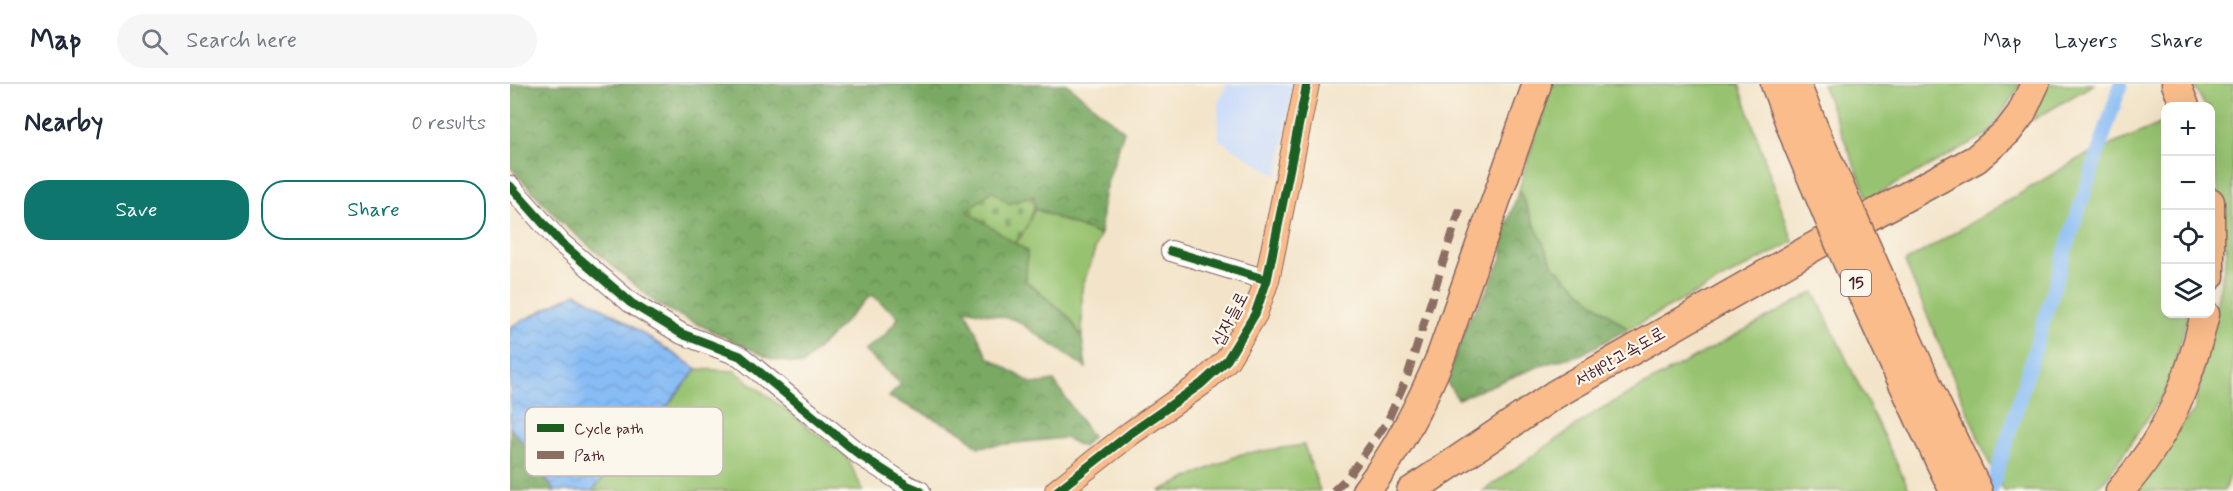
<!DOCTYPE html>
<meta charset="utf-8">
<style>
:root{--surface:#fff;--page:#f6f6f7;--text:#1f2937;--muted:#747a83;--line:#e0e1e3;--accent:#0f766e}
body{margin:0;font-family:Mynerve,"Poor Story",sans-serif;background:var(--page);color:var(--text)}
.controls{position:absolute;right:18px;top:18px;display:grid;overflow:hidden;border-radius:12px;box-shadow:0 6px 24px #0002}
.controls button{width:54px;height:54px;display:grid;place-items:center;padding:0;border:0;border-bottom:2px solid var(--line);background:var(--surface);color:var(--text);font:30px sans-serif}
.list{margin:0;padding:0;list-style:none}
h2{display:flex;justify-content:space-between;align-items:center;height:78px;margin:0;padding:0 24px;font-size:26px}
h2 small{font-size:20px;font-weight:400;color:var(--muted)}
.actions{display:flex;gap:12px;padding:18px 24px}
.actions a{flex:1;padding:14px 0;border:2px solid var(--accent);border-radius:24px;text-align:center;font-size:21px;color:var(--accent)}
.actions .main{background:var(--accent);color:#fff}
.icon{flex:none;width:33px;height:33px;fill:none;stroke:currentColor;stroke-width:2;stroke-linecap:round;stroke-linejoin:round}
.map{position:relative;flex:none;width:1723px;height:407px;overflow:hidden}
header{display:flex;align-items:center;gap:36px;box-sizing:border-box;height:84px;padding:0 30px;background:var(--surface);border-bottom:2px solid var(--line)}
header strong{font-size:28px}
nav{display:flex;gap:33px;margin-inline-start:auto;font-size:21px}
.search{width:420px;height:54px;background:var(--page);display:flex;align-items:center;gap:15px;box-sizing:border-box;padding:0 21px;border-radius:33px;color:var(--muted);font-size:22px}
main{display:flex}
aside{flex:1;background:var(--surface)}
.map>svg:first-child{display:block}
.built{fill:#cbdcf9}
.green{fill:#97c370;stroke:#70714e;stroke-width:1.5}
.forest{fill:url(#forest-crowns);stroke:#626446;stroke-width:1.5}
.cemetery{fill:url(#cemetery-stones);stroke:#70714e;stroke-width:1.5}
.water{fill:url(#water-waves);stroke:#686e90;stroke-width:1.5}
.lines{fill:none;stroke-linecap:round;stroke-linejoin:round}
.canal{stroke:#87bcf5;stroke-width:14}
.minor-casing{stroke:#856462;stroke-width:22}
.major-casing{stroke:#856462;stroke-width:26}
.highway-casing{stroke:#856462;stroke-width:31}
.minor{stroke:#fff;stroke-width:20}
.major{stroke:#f9bc8a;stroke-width:24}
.highway{stroke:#f9bc8a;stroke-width:28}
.highway-bridge-casing{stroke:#856462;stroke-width:31;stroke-linecap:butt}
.highway-bridge{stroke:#f9bc8a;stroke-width:28}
.quiet{stroke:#8d6e63;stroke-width:8;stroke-dasharray:15 8;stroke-linecap:butt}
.cycleway-casing{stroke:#fbf7ec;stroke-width:13}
.cycleway{stroke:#1b5e20;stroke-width:9}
.labels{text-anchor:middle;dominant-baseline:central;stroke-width:4.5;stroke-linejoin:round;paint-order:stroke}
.shield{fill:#fbf7ec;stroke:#7f6065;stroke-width:1.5}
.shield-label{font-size:16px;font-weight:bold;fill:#4a1f2b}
.street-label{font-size:18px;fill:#4a1f2b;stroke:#fbf7ec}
.key{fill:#fbf7ec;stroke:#c6b6b2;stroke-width:1.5}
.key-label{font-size:16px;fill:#4a1f2b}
</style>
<header>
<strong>Map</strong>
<div class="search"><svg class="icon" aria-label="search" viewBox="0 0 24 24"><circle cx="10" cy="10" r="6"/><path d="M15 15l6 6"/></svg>Search here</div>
<nav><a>Map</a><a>Layers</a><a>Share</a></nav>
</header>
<main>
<aside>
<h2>Nearby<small>0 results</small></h2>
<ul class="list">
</ul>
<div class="actions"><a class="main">Save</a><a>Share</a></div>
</aside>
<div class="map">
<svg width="1723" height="407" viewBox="0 0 1723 407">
<defs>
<pattern id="forest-crowns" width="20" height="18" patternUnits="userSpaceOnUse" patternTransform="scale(1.5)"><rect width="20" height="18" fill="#79a962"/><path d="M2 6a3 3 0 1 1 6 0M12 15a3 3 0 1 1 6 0" fill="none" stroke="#658951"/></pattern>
<pattern id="cemetery-stones" width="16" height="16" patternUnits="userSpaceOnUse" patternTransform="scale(1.5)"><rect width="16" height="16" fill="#97c370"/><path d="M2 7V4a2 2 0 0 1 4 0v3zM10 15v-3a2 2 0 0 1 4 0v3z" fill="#7d9e5c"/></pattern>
<pattern id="water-waves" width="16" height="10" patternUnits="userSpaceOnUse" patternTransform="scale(1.5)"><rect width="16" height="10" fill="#87bcf5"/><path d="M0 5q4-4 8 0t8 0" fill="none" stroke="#76a1d2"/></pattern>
</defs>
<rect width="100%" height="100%" fill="#fbf7ec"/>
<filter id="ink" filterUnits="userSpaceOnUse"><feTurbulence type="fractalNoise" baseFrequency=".0167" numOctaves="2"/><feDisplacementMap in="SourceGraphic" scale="12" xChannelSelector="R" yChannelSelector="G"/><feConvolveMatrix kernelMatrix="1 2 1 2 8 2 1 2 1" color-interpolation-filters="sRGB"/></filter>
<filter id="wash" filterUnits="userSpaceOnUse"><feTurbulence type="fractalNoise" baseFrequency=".008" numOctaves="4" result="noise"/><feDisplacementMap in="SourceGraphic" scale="24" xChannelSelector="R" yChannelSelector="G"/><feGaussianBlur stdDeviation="1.35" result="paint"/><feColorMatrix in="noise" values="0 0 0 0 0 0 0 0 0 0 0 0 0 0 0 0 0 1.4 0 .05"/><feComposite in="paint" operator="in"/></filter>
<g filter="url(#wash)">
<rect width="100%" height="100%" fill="#f3e4c9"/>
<path class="built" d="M717,0h67l-16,92 -59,-36 -1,-38z"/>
<path class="green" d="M1040,0h189l54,158 -165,87 -36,-28 -39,-36 -34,-75z
M1312,0h199l-33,50 -120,65z
M1531,0h53l-61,36z
M1683,0h40v380l-9,27h-102l72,-80 33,-158 -16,-109 -1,-38h-5z
M1655,38l1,192h22l-20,74 -61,90 -16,13h-87l-15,-28 -84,-201 173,-103z
M525,125l65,26 -18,53v50l-12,-20 -44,-37 1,-30 -12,-8 6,-7z
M1304,208l96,199h-427l114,-80z
M187,285l38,2 112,86 16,34h-272z
M794,361l16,46h-161l82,-37z"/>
<path class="forest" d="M0,0h557l57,47 -20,62 -4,42 -65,-26 -1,-13 -25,8 -42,7 60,40 -1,30 44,37 12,20 4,30 -70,-48 -51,-11 23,48 45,27 21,-3 38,56 -9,10 -18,-9 -87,9 -16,-15 -73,-35 12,-13 -38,-34 22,-15 14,-18 -28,-22 -69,70 -31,-6 -111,-53 -99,-84 -51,-55z
M1009,106l34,75 39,36 36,28 -46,25 -37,10 -87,35 -12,-18 21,-59 18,-28 17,-36 1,-23z
M0,343l16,20 28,44h-44z"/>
<path class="cemetery" d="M482,107l17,13 25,-8c1,17 -7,34 -19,47l-48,-32z"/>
<path class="water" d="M66,209l34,19 87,57 -41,51 -64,71h-38l-28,-44 -16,-20v-100z"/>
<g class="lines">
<path class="canal" d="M1481,407l81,-261 49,-146"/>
</g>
</g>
<g filter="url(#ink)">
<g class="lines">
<defs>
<path id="minor" d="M0,102l50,56 71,61 51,31 58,22 120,99 48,31 12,5
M661,167l96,29"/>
<path id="major" d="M547,407l74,-58 70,-49 26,-24 28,-46 12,-34 40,-196"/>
<path id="highway" d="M1265,0l23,61
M1286,0l21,52
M1666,0l9,22
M1700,118v74
M1426,320l42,87
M1409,334l35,73
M856,407c32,-41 55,-87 75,-135l96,-272
M901,407l143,-96 268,-153 154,-83 32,-28 13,-17 14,-30
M1610,407c47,-53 69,-109 85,-177"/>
</defs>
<use href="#minor" class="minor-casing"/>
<use href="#major" class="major-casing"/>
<use href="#highway" class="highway-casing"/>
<use href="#minor" class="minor"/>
<use href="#major" class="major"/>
<use href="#highway" class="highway"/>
<defs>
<path id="highway-bridge" d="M1307,52l119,268
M1288,61l49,116 72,157"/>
</defs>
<use href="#highway-bridge" class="highway-bridge-casing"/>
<use href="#highway-bridge" class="highway-bridge"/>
<path class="quiet" d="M823,407l14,-13 40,-56 20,-45 53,-168"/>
<defs>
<path id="cycleway" d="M0,102l50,56 71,61 51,31 58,22 120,99 48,31 12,5
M661,167l96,29
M547,407l74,-58 70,-49 26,-24 28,-46 12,-34 40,-196"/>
</defs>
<use href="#cycleway" class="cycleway-casing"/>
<use href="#cycleway" class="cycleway"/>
</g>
</g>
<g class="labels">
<rect class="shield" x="1331" y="186" width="30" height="26" rx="4.5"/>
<g class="shield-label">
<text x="1346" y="199">15</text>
</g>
<g class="street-label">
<text transform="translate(720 235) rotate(-62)">십자들로</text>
<text transform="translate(1110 273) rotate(-30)">서해안고속도로</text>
</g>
</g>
<rect x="15" y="323" width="198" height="69" rx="9" class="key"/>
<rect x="27" y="340" width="27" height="8" fill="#1b5e20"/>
<rect x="27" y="367" width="27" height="8" fill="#8d6e63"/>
<g class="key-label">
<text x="64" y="350">Cycle path</text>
<text x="64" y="377">Path</text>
</g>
</svg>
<div class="controls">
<button>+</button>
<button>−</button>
<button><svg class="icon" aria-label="locate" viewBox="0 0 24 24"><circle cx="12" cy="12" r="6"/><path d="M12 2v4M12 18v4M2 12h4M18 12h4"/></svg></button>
<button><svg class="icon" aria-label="layers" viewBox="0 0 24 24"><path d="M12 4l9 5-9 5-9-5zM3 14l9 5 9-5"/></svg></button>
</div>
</div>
</main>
